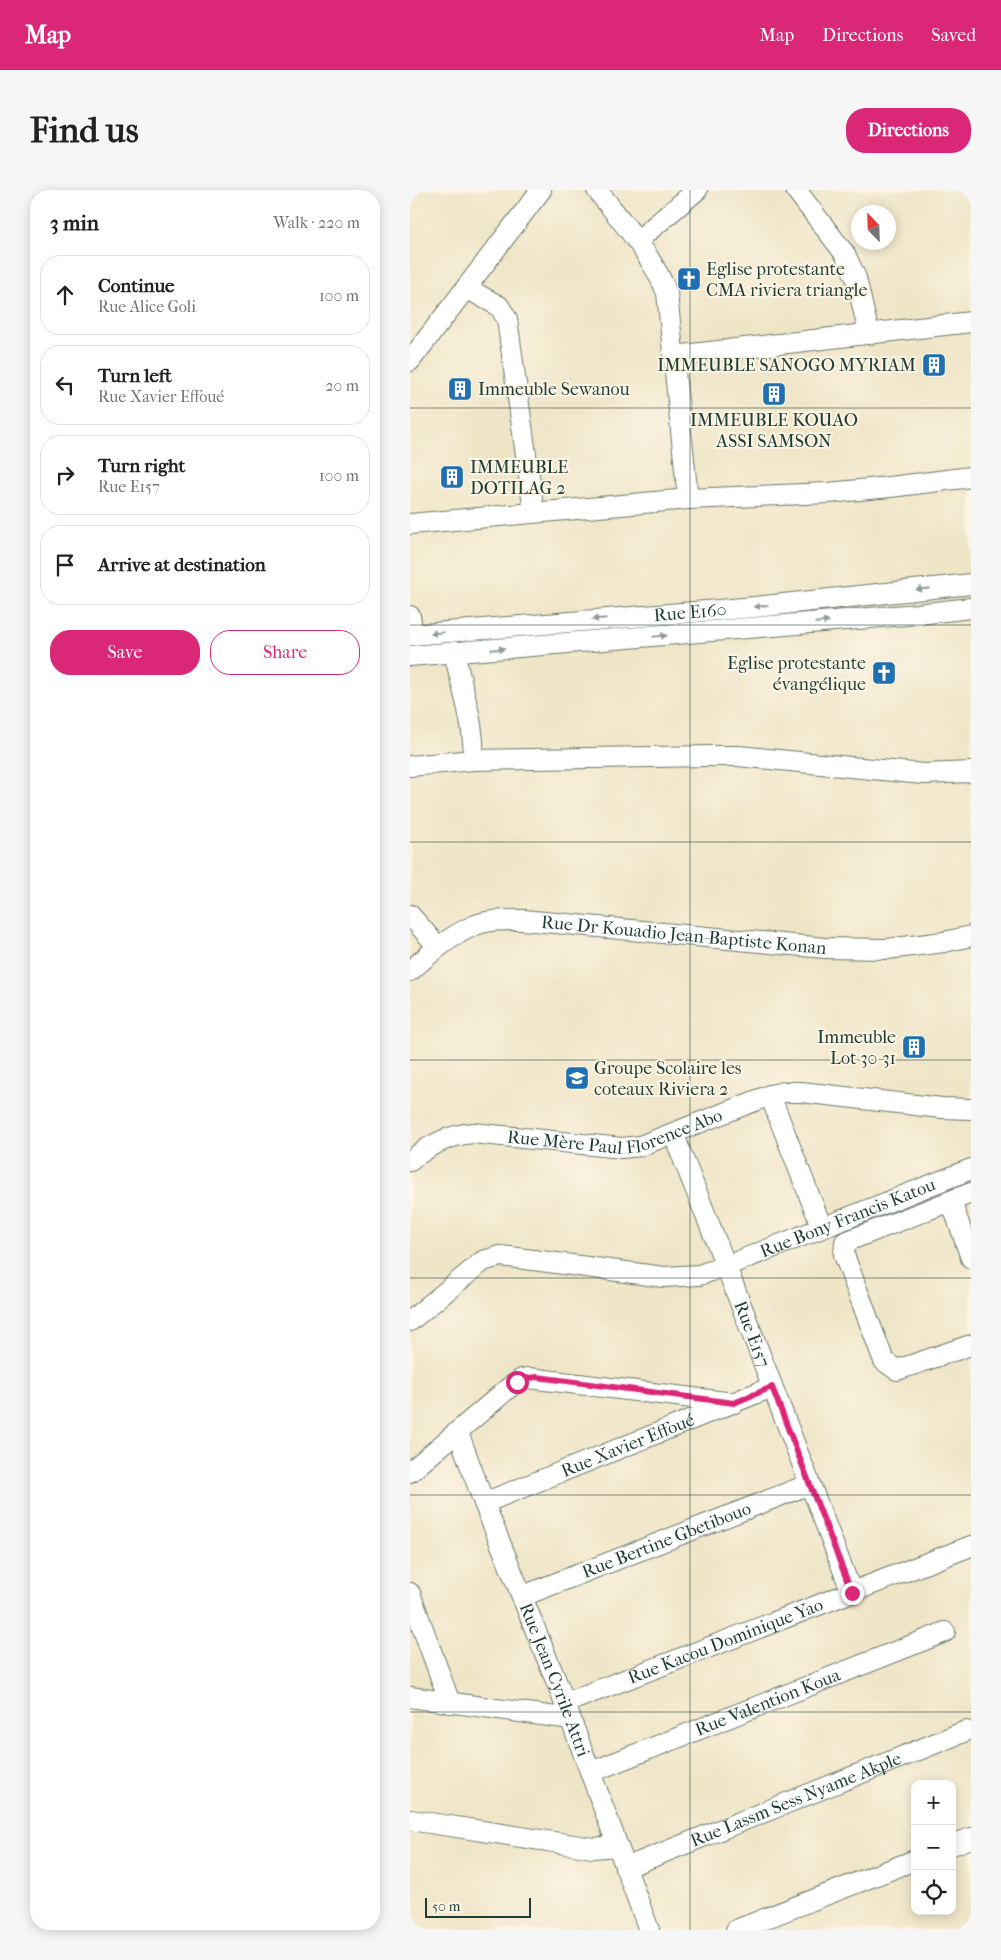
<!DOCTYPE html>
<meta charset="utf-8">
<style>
:root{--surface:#fff;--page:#f6f6f6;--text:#202124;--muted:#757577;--line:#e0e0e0;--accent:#db2777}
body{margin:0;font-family:"IM FELL French Canon",serif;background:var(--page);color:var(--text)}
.controls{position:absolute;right:15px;bottom:15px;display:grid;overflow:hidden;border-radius:10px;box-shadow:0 2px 12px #0003}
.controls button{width:45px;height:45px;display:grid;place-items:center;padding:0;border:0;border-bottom:1px solid var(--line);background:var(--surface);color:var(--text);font:25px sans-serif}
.compass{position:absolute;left:441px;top:15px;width:45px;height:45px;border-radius:50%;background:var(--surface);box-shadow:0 2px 12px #0003;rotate:337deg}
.scale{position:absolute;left:15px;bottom:12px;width:106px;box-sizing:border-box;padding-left:5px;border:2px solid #1f3d34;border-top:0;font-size:14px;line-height:18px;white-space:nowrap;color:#1f3d34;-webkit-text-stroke:4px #fcf5e5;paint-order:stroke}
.stop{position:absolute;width:15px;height:15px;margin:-11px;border:4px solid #db2777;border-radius:50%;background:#fff}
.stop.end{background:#db2777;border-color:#fff;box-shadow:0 1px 5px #0008}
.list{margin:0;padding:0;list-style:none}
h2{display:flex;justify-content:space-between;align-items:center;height:65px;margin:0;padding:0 20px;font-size:21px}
h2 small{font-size:16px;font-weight:400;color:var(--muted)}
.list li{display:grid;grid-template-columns:32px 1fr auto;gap:15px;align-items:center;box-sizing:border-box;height:80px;margin:0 10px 10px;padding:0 10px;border:1px solid var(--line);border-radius:20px}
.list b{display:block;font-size:19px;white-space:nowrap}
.list p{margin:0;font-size:16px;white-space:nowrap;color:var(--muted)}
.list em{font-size:16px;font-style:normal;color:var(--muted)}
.actions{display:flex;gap:10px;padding:15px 20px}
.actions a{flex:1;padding:11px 0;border:1px solid var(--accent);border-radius:20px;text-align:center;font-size:18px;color:var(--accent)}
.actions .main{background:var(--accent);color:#fff}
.icon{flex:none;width:28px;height:28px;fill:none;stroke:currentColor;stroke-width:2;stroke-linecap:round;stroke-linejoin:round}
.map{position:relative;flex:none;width:561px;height:1740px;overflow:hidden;border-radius:20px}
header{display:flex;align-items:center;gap:30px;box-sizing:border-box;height:70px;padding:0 25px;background:var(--accent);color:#fff}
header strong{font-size:24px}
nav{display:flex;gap:28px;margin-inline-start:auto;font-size:18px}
.intro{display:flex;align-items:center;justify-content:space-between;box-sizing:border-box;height:120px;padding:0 30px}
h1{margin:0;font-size:35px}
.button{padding:12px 22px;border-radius:20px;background:var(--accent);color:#fff;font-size:18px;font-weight:700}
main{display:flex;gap:30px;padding:0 30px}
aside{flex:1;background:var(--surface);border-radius:20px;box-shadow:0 2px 12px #0003}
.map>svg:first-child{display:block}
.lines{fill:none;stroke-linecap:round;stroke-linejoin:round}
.minor-casing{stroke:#687867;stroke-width:22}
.minor{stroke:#fff;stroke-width:20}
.oneway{fill:#8f9e9a}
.route{stroke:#db2777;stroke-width:6}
.grid{fill:none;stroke:#1f3d34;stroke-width:1;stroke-opacity:0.55}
.labels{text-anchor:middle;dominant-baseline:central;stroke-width:4;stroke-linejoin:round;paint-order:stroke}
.poi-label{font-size:18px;fill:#1f3d34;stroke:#fcf5e5;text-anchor:start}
.street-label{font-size:18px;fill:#1f3d34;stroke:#fcf5e5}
</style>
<header>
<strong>Map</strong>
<nav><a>Map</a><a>Directions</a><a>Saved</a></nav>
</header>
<div class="intro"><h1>Find us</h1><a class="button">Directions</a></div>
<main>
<aside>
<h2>3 min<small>Walk · 220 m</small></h2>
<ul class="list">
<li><svg class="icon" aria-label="ahead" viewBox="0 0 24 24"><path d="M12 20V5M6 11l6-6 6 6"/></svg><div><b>Continue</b><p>Rue Alice Goli</p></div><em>100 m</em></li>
<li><svg class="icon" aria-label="left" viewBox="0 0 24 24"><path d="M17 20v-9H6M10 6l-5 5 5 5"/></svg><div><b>Turn left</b><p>Rue Xavier Effoué</p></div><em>20 m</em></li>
<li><svg class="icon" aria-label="right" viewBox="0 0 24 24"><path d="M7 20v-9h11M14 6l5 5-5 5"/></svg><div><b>Turn right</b><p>Rue E157</p></div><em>100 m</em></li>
<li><svg class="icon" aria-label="arrive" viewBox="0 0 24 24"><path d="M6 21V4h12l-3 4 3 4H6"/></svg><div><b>Arrive at destination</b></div></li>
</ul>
<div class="actions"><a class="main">Save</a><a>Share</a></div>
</aside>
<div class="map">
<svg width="561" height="1740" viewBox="0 0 561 1740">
<rect width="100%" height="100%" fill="#fcf5e5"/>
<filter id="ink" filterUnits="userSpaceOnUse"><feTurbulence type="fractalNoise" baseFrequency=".02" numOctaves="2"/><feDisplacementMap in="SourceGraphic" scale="10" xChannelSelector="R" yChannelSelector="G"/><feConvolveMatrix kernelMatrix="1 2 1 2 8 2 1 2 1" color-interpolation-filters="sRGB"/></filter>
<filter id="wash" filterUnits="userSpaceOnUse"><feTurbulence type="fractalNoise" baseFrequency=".0096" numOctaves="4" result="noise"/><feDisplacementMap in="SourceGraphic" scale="20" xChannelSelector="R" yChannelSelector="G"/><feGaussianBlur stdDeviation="1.12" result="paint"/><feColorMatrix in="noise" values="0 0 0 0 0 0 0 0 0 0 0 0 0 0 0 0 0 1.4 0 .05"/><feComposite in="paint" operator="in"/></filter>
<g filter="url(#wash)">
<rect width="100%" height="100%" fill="#efe5c7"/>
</g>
<g filter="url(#ink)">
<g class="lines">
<defs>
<g id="minor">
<path d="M187,0c25,32 55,65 70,103l21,206"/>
<path d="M386,0l49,64 11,24 13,56"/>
<path d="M227,51l60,-51"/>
<path d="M56,98l33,18 8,13 27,193"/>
<path d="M264,166l297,-34"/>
<path d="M0,171l131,-171"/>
<path d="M0,334l278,-25 140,-6 62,-6 81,-10"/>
<path d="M0,426l3,19"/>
<path id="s1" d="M0,445l345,-28 216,-23"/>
<path d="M44,462c7,33 22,76 19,108"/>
<path d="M0,466l508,-42 53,-6"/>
<path d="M0,576l63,-6 238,-4h27l185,18 48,-2"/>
<path d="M0,725l28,32"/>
<path id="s2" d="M0,781c19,-17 40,-35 63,-45 16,-7 34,-6 50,-6l302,28 62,1 57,-7 27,-6"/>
<path d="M360,905l52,133"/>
<path id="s3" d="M263,943l53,133 126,327"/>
<path id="s4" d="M0,971c19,-16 39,-26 63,-28l149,15 18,-2 130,-51 14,-3h17l141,16 29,1"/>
<path d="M561,1003l-126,49 -1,13 40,106 13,9 74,-25"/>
<path d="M541,1011l20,57"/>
<path id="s5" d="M0,1131l73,-60 17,-5 10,1 154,20 35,-2 27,-9 245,-97"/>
<path id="s6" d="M48,1242l26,71 75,185 90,242"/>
<path d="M0,1282l101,-86 11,-7 7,-1 205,25"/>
<path id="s7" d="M74,1313l288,-116"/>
<path d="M0,1403l40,110"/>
<path id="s8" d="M113,1406l287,-112"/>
<path d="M0,1507l161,22"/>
<path id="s9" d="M155,1513l406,-157"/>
<path id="s10" d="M181,1582l354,-140"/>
<path d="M0,1630l183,28 24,-2"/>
<path d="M542,1655l19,-7"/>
<path id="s11" d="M215,1678l341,-137"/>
<path d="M326,1740l179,-70"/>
</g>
</defs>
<use href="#minor" class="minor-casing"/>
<use href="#minor" class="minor"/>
</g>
<defs><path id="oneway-solid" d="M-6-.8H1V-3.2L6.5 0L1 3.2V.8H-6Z" transform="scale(1.25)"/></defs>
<g class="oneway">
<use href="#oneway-solid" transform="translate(513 399) rotate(174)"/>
<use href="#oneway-solid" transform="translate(351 416) rotate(174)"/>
<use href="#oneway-solid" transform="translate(189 429) rotate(175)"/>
<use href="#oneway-solid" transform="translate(412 432) rotate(-5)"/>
<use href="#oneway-solid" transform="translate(27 443) rotate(175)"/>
<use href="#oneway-solid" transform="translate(250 446) rotate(-5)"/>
<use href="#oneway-solid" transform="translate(88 459) rotate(-5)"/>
</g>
</g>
<g class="lines" filter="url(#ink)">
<path class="route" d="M107,1192l12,-4 8,-1 197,26 38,-16 80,206"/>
</g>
<path class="grid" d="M280,0v1740M0,218h561M0,435h561M0,652h561M0,870h561M0,1088h561M0,1305h561M0,1522h561"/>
<defs>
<symbol id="church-square" viewBox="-11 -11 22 22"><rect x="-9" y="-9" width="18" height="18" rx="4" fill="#1f6fb2" stroke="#fcf5e5"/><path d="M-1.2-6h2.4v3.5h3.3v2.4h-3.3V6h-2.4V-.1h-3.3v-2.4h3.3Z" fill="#fff"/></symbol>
<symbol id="building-square" viewBox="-11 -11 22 22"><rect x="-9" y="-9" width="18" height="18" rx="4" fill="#1f6fb2" stroke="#fcf5e5"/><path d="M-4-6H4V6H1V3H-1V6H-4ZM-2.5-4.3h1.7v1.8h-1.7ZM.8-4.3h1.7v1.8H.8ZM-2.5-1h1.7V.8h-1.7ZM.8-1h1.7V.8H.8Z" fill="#fff"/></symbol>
<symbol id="school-square" viewBox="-11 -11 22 22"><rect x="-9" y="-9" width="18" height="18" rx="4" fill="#1f6fb2" stroke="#fcf5e5"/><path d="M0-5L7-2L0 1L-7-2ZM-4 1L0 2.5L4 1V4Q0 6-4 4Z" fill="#fff"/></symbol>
</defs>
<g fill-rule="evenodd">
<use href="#church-square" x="265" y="75" width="28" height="28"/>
<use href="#building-square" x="510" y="161" width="28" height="28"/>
<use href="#building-square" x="36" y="185" width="28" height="28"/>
<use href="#building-square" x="350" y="190" width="28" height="28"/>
<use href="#building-square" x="28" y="273" width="28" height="28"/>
<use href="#church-square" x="460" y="469" width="28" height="28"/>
<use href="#building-square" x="490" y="843" width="28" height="28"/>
<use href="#school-square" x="153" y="874" width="28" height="28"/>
</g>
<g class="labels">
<g class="poi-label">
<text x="296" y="79">Eglise protestante<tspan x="296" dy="21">CMA riviera triangle</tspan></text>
<text x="506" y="175" text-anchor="end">IMMEUBLE SANOGO MYRIAM</text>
<text x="68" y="199">Immeuble Sewanou</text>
<text x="364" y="230" text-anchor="middle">IMMEUBLE KOUAO<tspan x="364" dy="21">ASSI SAMSON</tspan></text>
<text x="60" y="277">IMMEUBLE<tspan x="60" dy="21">DOTILAG 2</tspan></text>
<text x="456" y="473" text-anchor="end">Eglise protestante<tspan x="456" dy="21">évangélique</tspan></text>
<text x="486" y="847" text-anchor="end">Immeuble<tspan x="486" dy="21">Lot 30-31</tspan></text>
<text x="184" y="878">Groupe Scolaire les<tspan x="184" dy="21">coteaux Riviera 2</tspan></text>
</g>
<g class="street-label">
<text stroke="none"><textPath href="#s1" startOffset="281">Rue E160</textPath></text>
<text stroke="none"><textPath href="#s2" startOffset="290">Rue Dr Kouadio Jean-Baptiste Konan</textPath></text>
<text stroke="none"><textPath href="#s4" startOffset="215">Rue Mère Paul Florence Abo</textPath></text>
<text stroke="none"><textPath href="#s5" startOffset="472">Rue Bony Francis Katou</textPath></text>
<text stroke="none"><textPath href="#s3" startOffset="216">Rue E157</textPath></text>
<text stroke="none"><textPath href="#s7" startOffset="155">Rue Xavier Effoué</textPath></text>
<text stroke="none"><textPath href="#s8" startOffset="154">Rue Bertine Gbetibouo</textPath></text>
<text stroke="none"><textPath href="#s9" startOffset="172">Rue Kacou Dominique Yao</textPath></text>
<text stroke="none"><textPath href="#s6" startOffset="266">Rue Jean Cyrile Attri</textPath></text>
<text stroke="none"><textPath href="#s10" startOffset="190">Rue Valention Koua</textPath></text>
<text stroke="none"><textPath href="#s11" startOffset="184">Rue Lassm Sess Nyame Akple</textPath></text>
</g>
</g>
</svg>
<div class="controls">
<button>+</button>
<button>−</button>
<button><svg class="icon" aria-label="locate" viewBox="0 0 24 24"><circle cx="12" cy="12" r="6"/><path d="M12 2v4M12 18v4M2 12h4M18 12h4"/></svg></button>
</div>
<svg class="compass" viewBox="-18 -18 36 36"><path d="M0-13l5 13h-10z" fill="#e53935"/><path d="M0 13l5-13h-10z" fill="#757577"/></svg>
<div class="scale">50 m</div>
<div class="stop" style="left:107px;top:1192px"></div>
<div class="stop end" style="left:442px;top:1403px"></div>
</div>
</main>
